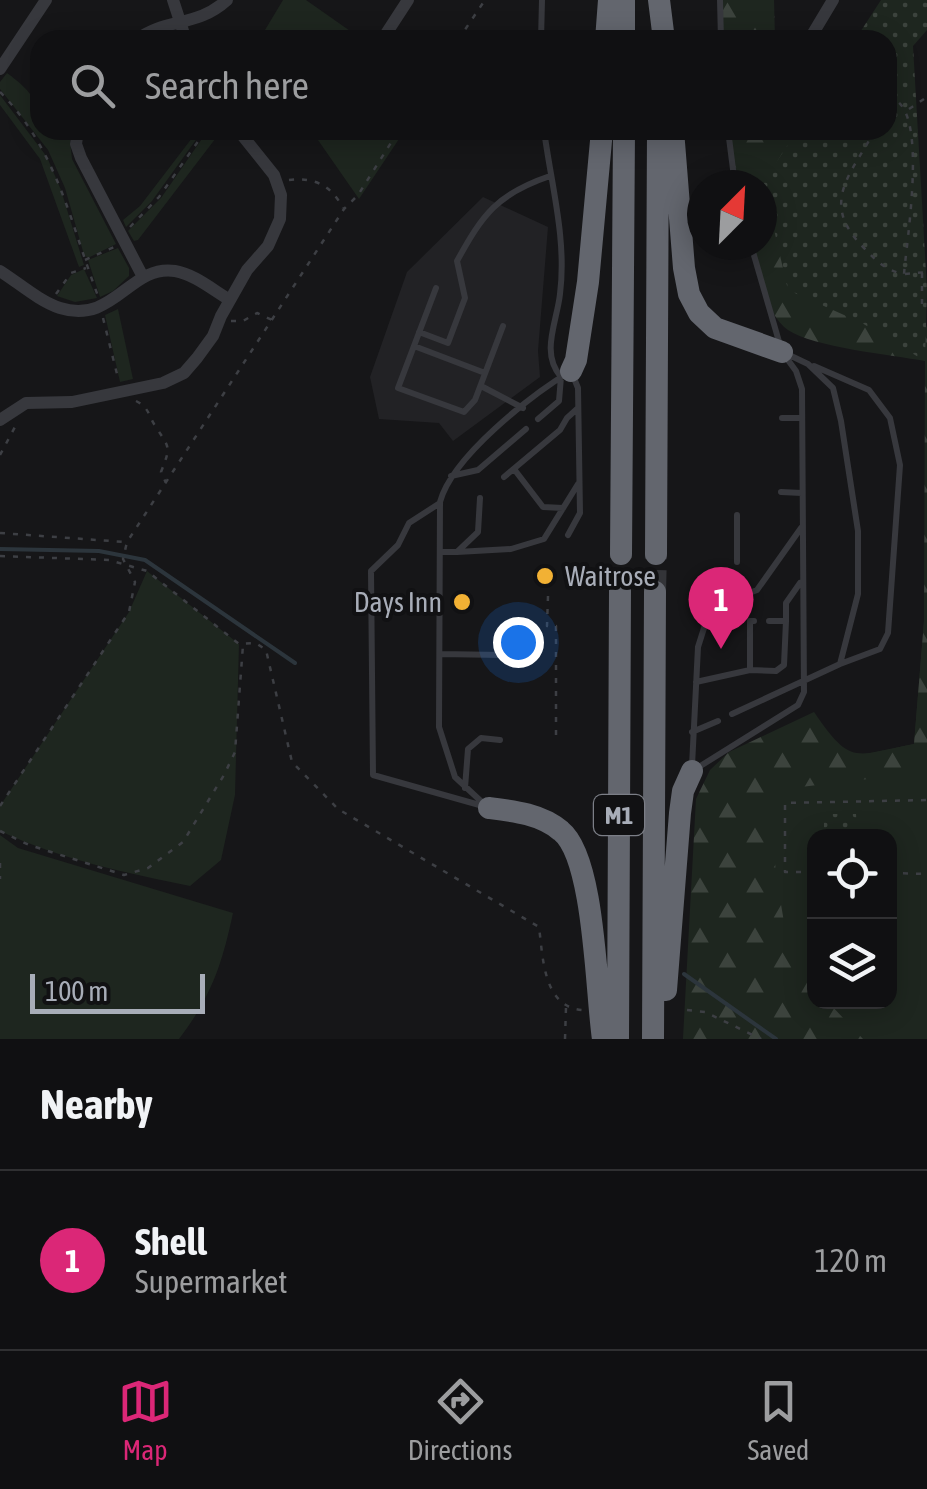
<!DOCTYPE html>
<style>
:root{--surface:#101012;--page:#1e1e20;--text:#f1f3f6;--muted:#9c9d9f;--line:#303032;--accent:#db2777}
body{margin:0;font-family:"Asap Condensed",sans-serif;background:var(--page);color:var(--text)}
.controls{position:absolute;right:30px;bottom:30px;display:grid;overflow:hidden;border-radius:20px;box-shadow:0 5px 25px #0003}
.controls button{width:90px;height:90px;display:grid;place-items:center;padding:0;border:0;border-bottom:2px solid var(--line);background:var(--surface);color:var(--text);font:50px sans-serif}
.compass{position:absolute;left:687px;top:170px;width:90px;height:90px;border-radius:50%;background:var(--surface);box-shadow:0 5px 25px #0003;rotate:24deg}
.scale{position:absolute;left:30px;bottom:25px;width:175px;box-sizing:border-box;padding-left:10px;border:5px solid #a8adb8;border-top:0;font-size:28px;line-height:35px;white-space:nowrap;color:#a8adb8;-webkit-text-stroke:8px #111113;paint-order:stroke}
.you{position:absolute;left:518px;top:642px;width:35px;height:35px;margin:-25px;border:8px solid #fff;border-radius:50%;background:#1a73e8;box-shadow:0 0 0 15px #1a73e833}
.badge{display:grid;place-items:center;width:65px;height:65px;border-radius:50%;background:var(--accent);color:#fff;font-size:32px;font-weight:700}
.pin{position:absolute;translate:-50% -82px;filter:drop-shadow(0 2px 5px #0008)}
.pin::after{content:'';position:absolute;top:52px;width:35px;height:30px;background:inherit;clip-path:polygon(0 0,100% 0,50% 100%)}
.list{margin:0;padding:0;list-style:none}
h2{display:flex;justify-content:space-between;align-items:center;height:130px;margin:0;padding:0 40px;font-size:42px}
h2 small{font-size:32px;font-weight:400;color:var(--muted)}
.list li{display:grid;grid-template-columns:65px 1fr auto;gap:30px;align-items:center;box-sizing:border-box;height:180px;padding:0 40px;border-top:2px solid var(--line)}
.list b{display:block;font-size:38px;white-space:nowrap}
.list p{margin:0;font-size:32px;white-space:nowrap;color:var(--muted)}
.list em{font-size:32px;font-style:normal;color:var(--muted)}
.icon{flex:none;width:55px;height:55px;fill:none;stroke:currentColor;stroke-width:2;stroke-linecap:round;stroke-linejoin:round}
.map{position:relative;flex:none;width:927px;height:1039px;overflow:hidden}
.search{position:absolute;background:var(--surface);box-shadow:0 5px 25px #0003;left:30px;right:30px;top:30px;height:110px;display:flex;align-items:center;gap:25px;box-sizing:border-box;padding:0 35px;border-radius:30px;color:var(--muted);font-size:38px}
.sheet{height:310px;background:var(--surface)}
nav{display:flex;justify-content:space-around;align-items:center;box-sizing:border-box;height:140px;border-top:2px solid var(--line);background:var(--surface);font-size:28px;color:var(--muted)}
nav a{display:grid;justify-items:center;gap:5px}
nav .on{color:var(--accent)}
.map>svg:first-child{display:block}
.built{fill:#222225}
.grass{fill:#1e261f;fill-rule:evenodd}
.forest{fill:url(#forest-firs)}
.park{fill:url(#park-dots)}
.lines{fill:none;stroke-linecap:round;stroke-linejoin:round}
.stream{stroke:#2c353c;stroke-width:4}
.motorway-tunnel{stroke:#333438;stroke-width:22;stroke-dasharray:22 11;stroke-linecap:butt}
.path{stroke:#3d3f44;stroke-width:2.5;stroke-dasharray:5 8;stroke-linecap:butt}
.service{stroke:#37383d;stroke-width:6}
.minor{stroke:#37383d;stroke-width:12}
.motorway{stroke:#63666e;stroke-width:22}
.poi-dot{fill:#f2b134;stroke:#111113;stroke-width:4}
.labels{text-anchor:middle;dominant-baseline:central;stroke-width:8;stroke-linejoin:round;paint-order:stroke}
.shield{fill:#111113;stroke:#7b7e86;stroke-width:2.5}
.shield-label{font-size:25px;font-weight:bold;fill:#a8adb8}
.poi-label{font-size:28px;fill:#a8adb8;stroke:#111113;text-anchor:start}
</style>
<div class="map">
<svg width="927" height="1039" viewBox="0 0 927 1039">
<defs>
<pattern id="forest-firs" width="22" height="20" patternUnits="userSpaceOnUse" patternTransform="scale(2.5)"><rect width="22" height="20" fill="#1e261f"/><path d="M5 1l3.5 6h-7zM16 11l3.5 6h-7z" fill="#3c433d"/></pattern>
<pattern id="park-dots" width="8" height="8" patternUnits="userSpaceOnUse" patternTransform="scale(2.5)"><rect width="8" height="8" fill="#1e261f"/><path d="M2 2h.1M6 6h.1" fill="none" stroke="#3c433d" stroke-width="1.8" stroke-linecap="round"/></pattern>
</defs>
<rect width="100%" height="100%" fill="#161618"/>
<path class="built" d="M483,197l65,30 -10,124 2,26 -87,64 -14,-18 -60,-4 -9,-42 37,-105z"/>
<path class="grass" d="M283,0h23l57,40h-104z
M7,73c23,17 33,28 33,57h29l3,29 44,85 -28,14 -4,-3 -19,-67 -17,-38 -48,-61v-7z
M0,95l47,62 14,33 23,75 -5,2 -39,-108 -40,-54z
M192,130h11l-51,71 -26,26 -3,-7 17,-14 52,-68 -5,-3z
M208,130h14l-84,110 -4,1 -6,-10 33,-33z
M311,130h94l-46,69z
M118,248l11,20v8l-16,15 -13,6 -12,-37z
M84,269l13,29 -22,4 -18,-6 14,-21z
M118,309l15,70 -13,3 -15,-67z
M927,356v683h-110l-63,-55 -10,-196 116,-33 54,-11 10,-123zM814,836h76v166h-76z
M147,571l92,73 -4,151 -14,65 -31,26c-64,-13 -131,-27 -190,-55v-25l129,-194z
M0,835l18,13 215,65c-11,52 -22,84 -54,126h-179z"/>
<path class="forest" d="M720,0h54l1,40h-54z
M728,130h119l80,197v445l-160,19 10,90 14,82 23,25v14h14l35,37h-180l13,-240 14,-29 19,-18 85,-40c37,54 40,44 100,32l10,-123 1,-260c-33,-6 -112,-14 -137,-31 -22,-15 -31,-61 -37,-85h11v-60h-27z"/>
<path class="park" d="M881,0h46v30l-14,16 14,244 -2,71 -63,-38 -74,-33 -25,-108 35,-52h89v-90h-32z
M824,814h32l1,15 13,1v6h-46z"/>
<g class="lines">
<path class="stream" d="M0,549l99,2 46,9 150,103
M684,974l92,65"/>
<path class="motorway-tunnel" d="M620,591l1,-37
M655,592l1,-38"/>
<path class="path" d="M458,40l27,-40
M0,92c58,59 70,130 98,204
M909,109l18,-12
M875,130c-24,45 -57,73 -10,119 11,12 22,22 39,25 3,-36 23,-158 -9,-174l-8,10
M289,180c25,-3 42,5 54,28
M130,227l29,-30 47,-67
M85,260l29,-13
M922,273v31l5,3
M905,274l22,-2
M56,294l15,-21 15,-5
M103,318l15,60
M231,321h12l14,-8 15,7
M136,401c14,7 12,15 20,26 14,22 15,19 5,45l5,11
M0,455l16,-30
M0,533l125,9
M0,556l109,4 38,11 92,73 17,-1 10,7 26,112 46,47 201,118c4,30 4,81 44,83
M548,596l-1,30h9v113
M0,806l129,-194 6,-30 -12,-23 4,-17 217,-333 14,-14 41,-65
M0,831l29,14 95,30 24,-7 35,-26 41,-67 11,-23 8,-107
M0,863v16
M814,872h-29v-69l142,-3
M890,873l37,1
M687,1010l18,2 56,27
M565,1039l1,-32"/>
<path class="service" d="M720,0l1,40
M541,40l1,-40
M728,130l7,55
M751,245l29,100
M436,288l-38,100 66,24 11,-12 28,-74
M419,332l29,11 17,-45 -8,-37c26,-47 40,-67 93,-85
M414,346l71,27
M814,366l55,24 21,28 10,47 -12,168 -8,16 -40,15
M481,386l42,22
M782,418h20
M538,419l21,-18 2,-24c-21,-24 -4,-55 -1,-83 7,-55 -9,-110 -16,-164
M514,469l29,38 20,1
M451,476l27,-6 48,-41
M504,477l56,-47 7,-12 11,-10
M781,492l21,1
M440,503l-31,20 -11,22 -27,26 2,204 110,31
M737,515v47
M440,552h17l21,-20 2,-34
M457,552l54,-3 33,-10 34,-55
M769,621h17v-18l14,-20
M440,654l62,1
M750,670l26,1 8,-6 2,-44
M696,682l54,-12v-49h4
M732,714l108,-50 18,-70v-63l-17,-110 -8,-33 -25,-24 -21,-10
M692,732l26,-11
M692,766l6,-119 7,-22 24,-24 28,-11 44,-62
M694,770l104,-65 6,-13 -2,-303 -6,-18 -11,-15
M465,788l3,-39 13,-11 19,2
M484,804l-29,-27 -16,-50 1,-225c12,-45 91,-107 131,-131l7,17 2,125 -12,22"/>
<path class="minor" d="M173,0l13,40
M136,40c31,-23 60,-12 91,-40
M382,40l26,-40
M809,40l24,-40
M0,69l46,-69
M78,130l-2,14 5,14 62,119
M0,271c19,12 39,30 60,37 54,17 70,-44 115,-37 19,3 38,19 55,29
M0,420l26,-17 46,-1 91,-19 21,-10 13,-15 16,-22 8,-20 26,-46 21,-24 12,-27 1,-24 -7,-20 -36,-45"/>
<path class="motorway" d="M659,0l5,40
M606,40l3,-40
M624,40v-40
M673,130l11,138 5,26 10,19 16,15 67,24
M571,371l5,-11 12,-78 14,-152
M621,554l3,-424
M656,554l2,-424
M489,808c25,3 52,6 72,23 34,27 35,162 42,208
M666,990l14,-177 3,-22 9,-20
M618,1039l2,-448
M653,1039l2,-447"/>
</g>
<g class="poi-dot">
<circle cx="545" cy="576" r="10"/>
<circle cx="462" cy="602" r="10"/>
</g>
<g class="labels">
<rect class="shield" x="594" y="795" width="50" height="40" rx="8"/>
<g class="shield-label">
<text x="619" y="815">M1</text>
</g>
<g class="poi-label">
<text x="565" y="576">Waitrose</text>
<text x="442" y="602" text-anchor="end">Days Inn</text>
</g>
</g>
</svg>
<div class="controls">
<button><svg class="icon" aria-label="locate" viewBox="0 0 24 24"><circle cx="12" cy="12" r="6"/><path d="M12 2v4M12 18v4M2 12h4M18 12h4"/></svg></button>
<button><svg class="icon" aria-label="layers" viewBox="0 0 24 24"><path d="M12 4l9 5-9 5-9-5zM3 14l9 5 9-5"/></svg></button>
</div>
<svg class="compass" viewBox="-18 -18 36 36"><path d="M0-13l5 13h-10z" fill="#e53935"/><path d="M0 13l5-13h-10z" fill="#9c9d9f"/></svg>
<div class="scale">100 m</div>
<div class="you"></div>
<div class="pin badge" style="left:721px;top:649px">1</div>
<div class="search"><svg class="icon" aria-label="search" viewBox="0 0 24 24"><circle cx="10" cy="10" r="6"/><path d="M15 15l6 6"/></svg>Search here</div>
</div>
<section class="sheet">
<h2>Nearby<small></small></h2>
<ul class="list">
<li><span class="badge">1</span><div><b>Shell</b><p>Supermarket</p></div><em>120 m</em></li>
</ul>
</section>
<nav>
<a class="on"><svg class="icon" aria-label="map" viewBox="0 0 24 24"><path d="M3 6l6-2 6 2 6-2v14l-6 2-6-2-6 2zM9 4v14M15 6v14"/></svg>Map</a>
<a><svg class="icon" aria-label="directions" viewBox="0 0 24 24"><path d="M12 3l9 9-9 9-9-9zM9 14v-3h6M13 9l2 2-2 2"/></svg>Directions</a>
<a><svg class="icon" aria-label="saved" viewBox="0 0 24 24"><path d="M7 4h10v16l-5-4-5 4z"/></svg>Saved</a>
</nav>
